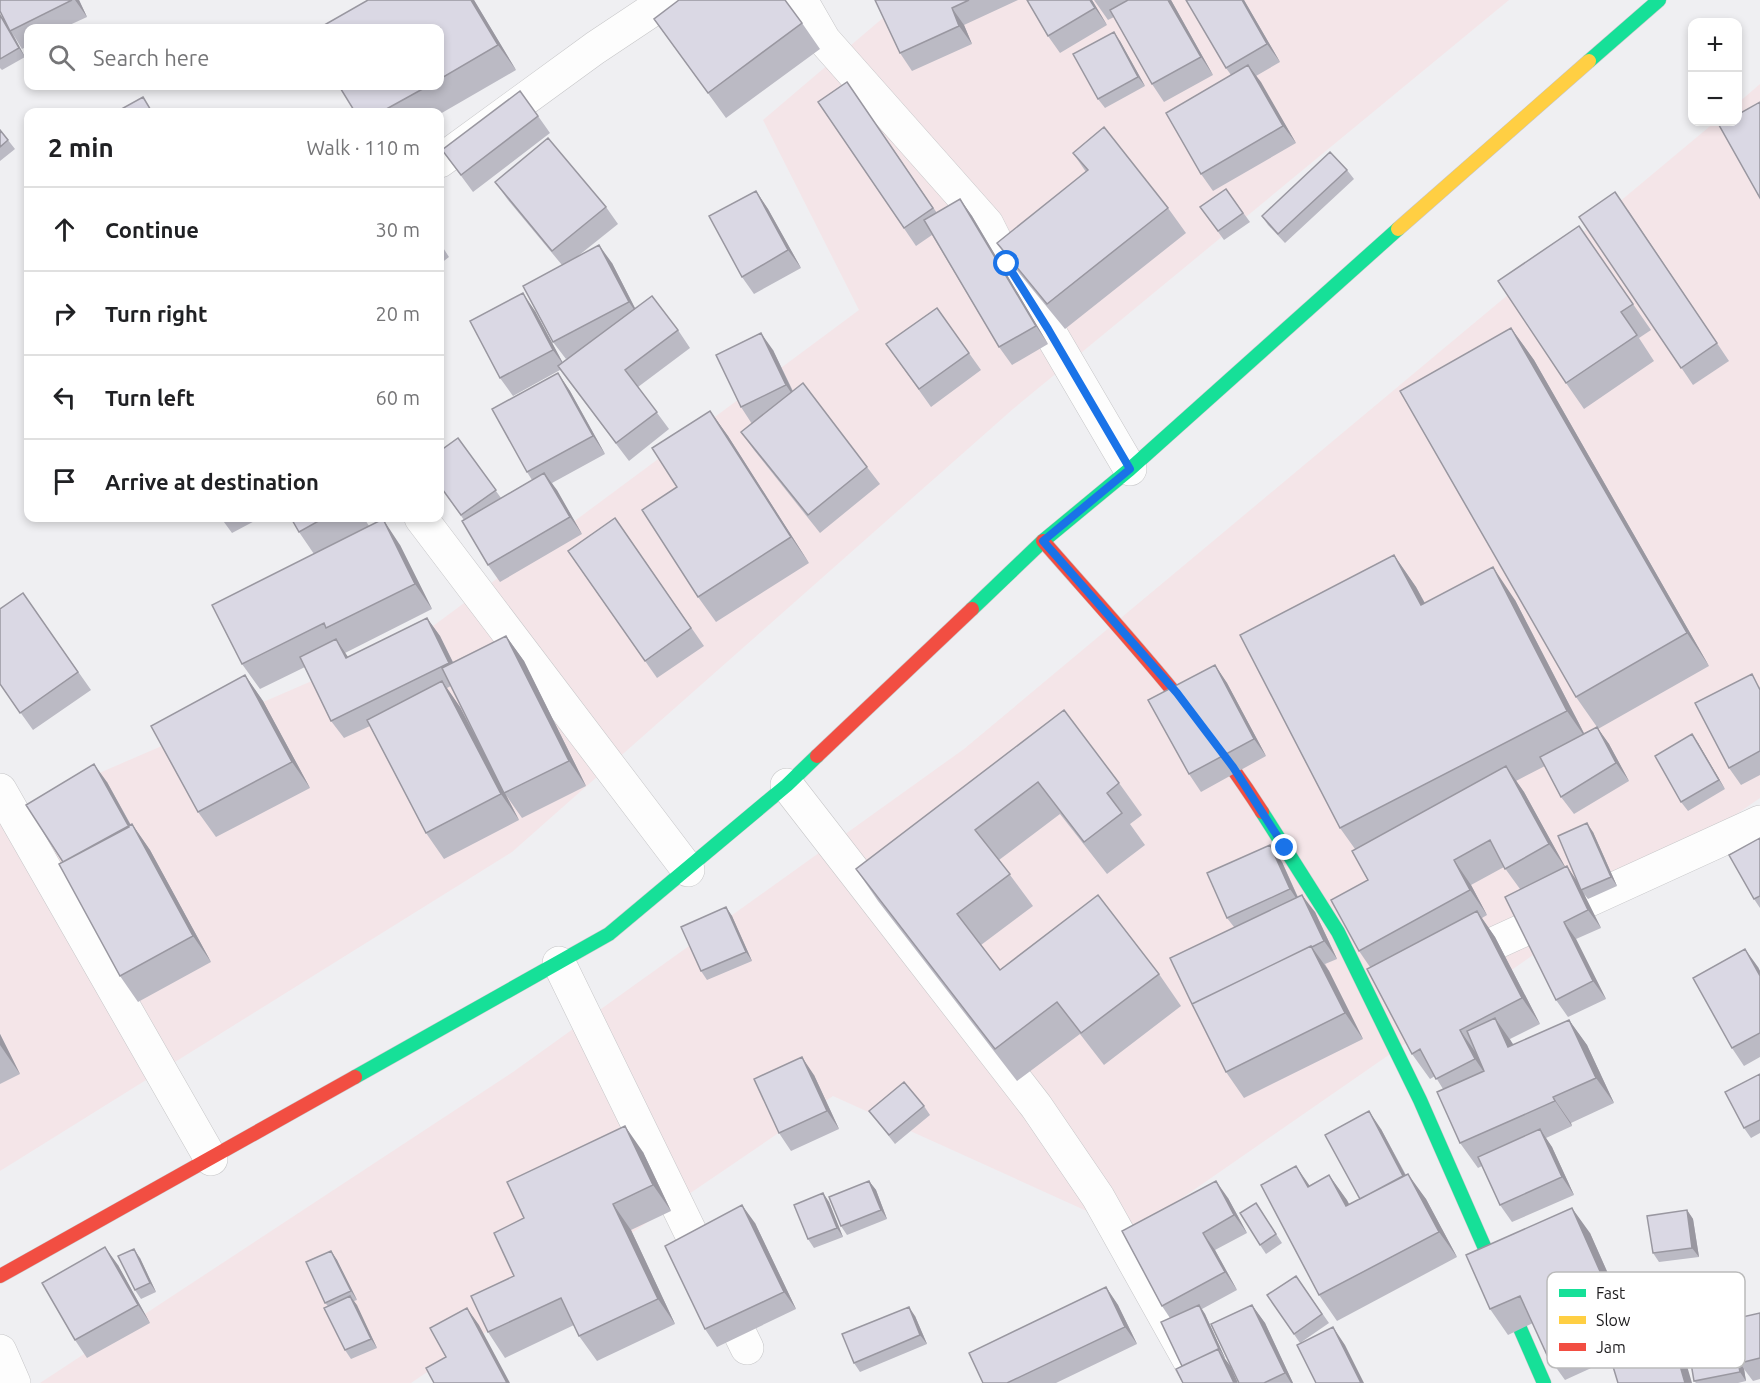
<!DOCTYPE html>
<meta charset="utf-8">
<style>
:root{--surface:#fff;--page:#f6f6f6;--text:#202124;--muted:#757577;--line:#e0e0e0}
body{margin:0;font-family:Ubuntu,sans-serif;background:var(--page);color:var(--text)}
.controls{position:absolute;right:18px;top:18px;display:grid;overflow:hidden;border-radius:12px;box-shadow:0 3px 9px #0003}
.controls button{width:54px;height:54px;display:grid;place-items:center;padding:0;border:0;border-bottom:2px solid var(--line);background:var(--surface);color:var(--text);font:30px sans-serif}
.stop{position:absolute;width:18px;height:18px;margin:-14px;border:4px solid #1a73e8;border-radius:50%;background:#fff}
.stop.end{background:#1a73e8;border-color:#fff;box-shadow:0 2px 6px #0008}
.list{margin:0;padding:0;list-style:none}
h2{display:flex;justify-content:space-between;align-items:center;height:78px;margin:0;padding:0 24px;font-size:26px}
h2 small{font-size:20px;font-weight:400;color:var(--muted)}
.list li{display:grid;grid-template-columns:39px 1fr auto;gap:18px;align-items:center;box-sizing:border-box;height:84px;padding:0 24px;border-top:2px solid var(--line)}
.list b{display:block;font-size:22px;white-space:nowrap}
.list em{font-size:20px;font-style:normal;color:var(--muted)}
.icon{flex:none;width:33px;height:33px;fill:none;stroke:currentColor;stroke-width:2;stroke-linecap:round;stroke-linejoin:round}
.map{position:relative;flex:none;width:1760px;height:1383px;overflow:hidden}
.search{position:absolute;background:var(--surface);box-shadow:0 3px 9px #0003;left:24px;top:24px;width:420px;height:66px;display:flex;align-items:center;gap:15px;box-sizing:border-box;padding:0 21px;border-radius:12px;color:var(--muted);font-size:22px}
.panel{position:absolute;background:var(--surface);box-shadow:0 3px 9px #0003;left:24px;top:108px;width:420px;height:414px;border-radius:12px}
.map>svg:first-child{display:block}
.industrial{fill:#f4e5e8}
.lines{fill:none;stroke-linecap:round;stroke-linejoin:round}
.street-casing{stroke:#c6c6c8;stroke-width:34}
.fast-casing{stroke:#c6c6c8;stroke-width:15}
.slow-casing{stroke:#c6c6c8;stroke-width:15}
.jam-casing{stroke:#c6c6c8;stroke-width:15}
.street{stroke:#fdfdfd;stroke-width:33}
.fast{stroke:#16e098;stroke-width:14}
.slow{stroke:#ffcf43;stroke-width:14}
.jam{stroke:#f24e42;stroke-width:14}
.wall{fill:#bbbac4;fill-rule:evenodd}
.shaded-wall{fill:#9997a0}
.building{fill:#dad8e4;stroke:#9997a0;stroke-width:1.5}
.route{stroke:#1a73e8;stroke-width:8}
.key{fill:#fff;stroke:#bbb;stroke-width:1.5}
.key-label{font-size:16px;fill:#1c1b1d}
</style>
<div class="map">
<svg width="1760" height="1383" viewBox="0 0 1760 1383">
<rect width="100%" height="100%" fill="#efeff2"/>
<path class="industrial" d="M904,0h605l-496,409 -501,443 -512,319v-355l425,-184 434,-322 -96,-190z
M1760,84v714l-627,434 -300,-136 -422,287h-371l473,-311 451,-323 751,-627h23v-19z"/>
<g class="lines">
<defs>
<path id="street" d="M801,0l23,40 163,184 20,40 41,65 82,140
M440,161l155,-113 72,-48
M421,518l267,352
M787,785l249,321 62,91 104,186
M0,790l211,369
M1458,960l302,-138
M559,963l188,385
M0,1351l14,32"/>
<path id="fast" d="M1589,61l70,-61
M972,609l71,-68 87,-72 268,-240
M1262,812l76,120 82,168 124,283
M355,1077l254,-143 178,-149 30,-29"/>
<path id="slow" d="M1398,229l191,-168"/>
<path id="jam" d="M1043,541c77,88 156,172 219,271
M817,756l155,-147
M0,1276l355,-199"/>
</defs>
<use href="#street" class="street-casing"/>
<use href="#fast" class="fast-casing"/>
<use href="#slow" class="slow-casing"/>
<use href="#jam" class="jam-casing"/>
<use href="#street" class="street"/>
<use href="#fast" class="fast"/>
<use href="#slow" class="slow"/>
<use href="#jam" class="jam"/>
</g>
<path class="wall" d="M0,0h79l8,17 -24,11h-35v18l-6,3 -9,-15 12,23 -23,13 -2,-2v-53l6,8z
M368,0h106l42,70 -76,44v-2h-85l-16,-26h101v-58z
M875,0h143l-54,25 8,19 -60,27 -12,-18z
M1027,0h65l15,25 -47,28 -12,-17z
M1094,0h77l42,75 -49,27 -12,-18 -38,-67 -6,3z
M1244,0l36,62 -24,14 40,67 -83,48 -12,-17 30,-99 -5,-7z
M654,19l148,4 18,26 -94,69z
M1120,41l25,45 -40,22 -7,-9z
M847,82l90,131 23,-14 12,17 76,128 -36,21 -13,-18 -67,-112 -16,11 -98,-144z
M538,116l12,17 -77,59 -31,-42z
M0,130l15,19 -15,12z
M1073,153l95,55 18,25 -121,96 -50,-61 -18,-25 89,-71z
M1347,170l7,9 -69,64 -17,-18 -6,-9z
M495,182l111,25 12,17 -40,32 34,7 23,45 43,22 12,18 -52,39 31,42 -40,32 -69,-91 -47,26 -13,-18 35,-67 28,52 7,-6 -4,2 -13,-17 9,-77 -54,-65z
M1226,189l24,33 -26,18 -24,-33z
M756,191l12,18 33,59 -47,26 -12,-17z
M1628,210l101,151 -36,24 -114,-168z
M1579,226l72,104 -12,8 15,23 -70,48 -18,-26z
M440,243l9,14 -9,7z
M937,308l44,62 -50,37 -45,-63z
M1511,328l23,32 175,306 -111,63 11,15 20,37 -55,33 -13,-17 -16,-31 -29,15 8,11 41,75 13,15 15,-50 24,54 -29,13 -4,-5 17,34 -25,11 30,60 -38,18 -12,-17 -36,-111 -16,-22 -33,18 16,30 -5,3 13,19 45,87 -30,15 3,6 56,-25 18,25 27,58 -43,20 1,3 -26,12 6,9 22,48 -62,27 -12,-17 -18,-39 -4,2 -18,-25 -17,-54 -8,-13 -5,3 -18,-25 -42,-87 -11,-16 9,-71 -13,-31 -15,-21 54,-273 22,32 9,16 90,-3 69,133 13,-6 -21,-30z
M773,350l20,41 74,76 13,17 -60,49 -66,-83 -13,-18 11,-8 -11,-17z
M558,373l12,18 35,63 -53,29 30,51 -82,48 -12,-17 -24,-45 -24,-34 18,-48 43,60 31,-18 -5,-8z
M710,411l18,25 81,127 -93,59 -18,-25 -21,-110z
M221,518h39l-28,15z
M291,518h73l5,8 31,19 32,64 -87,44 3,4 79,-39 13,18 13,26 53,-26 18,25 62,125 -64,32 -16,-23 13,25 -75,39 -18,-26 -56,-107 -26,12 -13,-17 -26,-54 -45,22 -18,-25 72,-110 -15,-22zM451,686l42,83 -33,-62 -13,-19z
M615,518l89,128 -47,32 -89,-127z
M23,593l68,97 -58,40 -33,-46z
M1215,665l12,18 39,73 -65,36 -12,-18z
M245,675l18,26 47,87 -94,49 -18,-25z
M1760,686v89l-19,10 -12,-17z
M1064,710l55,73 23,32 -12,9 15,21 -38,29 -47,-60 -61,46 34,46 -52,39 19,25 159,4 22,32 -77,59 -24,-31 -63,47 -139,-180 -22,-32z
M1698,743l27,46 -37,22 -7,-9z
M107,782l24,43 1,-1 18,26 61,112 -73,40 -18,-26z
M1760,838v70l-6,-9z
M1282,862l16,35 17,15 22,47 -12,5 4,7 34,68 -119,59 -18,-26 8,-145 -7,-9z
M726,907l6,9 20,45 -45,19 -6,-9z
M1758,967l2,4v86l-16,9 -12,-18z
M0,1034l20,40 -20,10z
M1760,1074v59l-9,5 -7,-10z
M814,1075l25,54 -48,22 -12,-18z
M924,1106l6,9 -35,29 -26,-33z
M1381,1129l25,46 20,24 31,58 -120,64 -18,-26 -9,-110 19,-10 20,29 11,-5z
M643,1152l28,59 -40,19 44,94 -78,37 -18,-25 -5,-11 -69,33 -17,-26 26,-56 10,-58z
M869,1181l7,9 11,29 -40,16 -6,-9z
M823,1193l6,9 14,35 -29,11 -6,-9z
M1228,1198l19,35 -32,17 22,40 -35,19 3,5 20,44h-1l7,9 -49,-1 -12,-48 -8,-12 -40,-75z
M1687,1210l6,9 6,38 -40,5 -6,-9z
M1262,1212l20,31 -16,11 -6,-9z
M755,1223l41,86 -79,38 -12,-18z
M1590,1233l48,108 44,8 -71,10 -46,21 -18,-25 -14,-32 -25,12 -18,-26z
M331,1251l6,9 20,40 -3,1 23,47 -26,11 -6,-9 -17,-44 -3,-3z
M140,1258l16,34 -15,7 -6,-9z
M118,1265l32,58 -63,35 -12,-18z
M1296,1276l33,47 -29,20 -33,-48z
M1106,1287l12,18 19,39 -81,39h-73z
M1252,1305l13,18 28,60h-54z
M1760,1313v66l-7,2 -9,-12 2,12 -8,2h-42l-2,-2 38,-50z
M915,1316l12,28 -67,28 -6,-9z"/>
<path class="shaded-wall" d="M75,0h4l8,17z
M471,0h3l42,70 -18,-25z
M1090,0h2l15,25 -12,-17z
M1168,0h3l42,75 -12,-18z
M1242,0h2l36,62 -13,-18z
M952,8l12,17 8,19 -13,-18z
M0,15l7,9 18,33 -6,-9z
M1114,32l6,9 25,45 -7,-9z
M1248,65l13,17 35,61 -13,-17z
M756,191l12,18 33,59 -13,-18z
M960,199l12,17 76,128 -12,-18z
M599,245l13,18 29,57 -12,-18z
M523,293l12,18 30,56 -12,-17z
M1511,328l23,32 175,306 -22,-33z
M761,333l12,17 25,53 -12,-18z
M558,373l12,18 35,63 -12,-18z
M710,411l18,25 81,127 -18,-26z
M544,473l13,17 25,44 -12,-17z
M383,519l17,26 32,64 -17,-25z
M1394,555l22,32 27,50 -22,-32z
M1493,567l22,33 74,143 -22,-32z
M427,618l13,18 22,45 -13,-18z
M506,636l18,25 62,125 -17,-25z
M336,639l12,18 -2,1z
M1215,665l12,18 39,73 -12,-17z
M245,675l18,26 47,87 -18,-26z
M442,681l18,26 59,113 -18,-26z
M1597,727l12,17 20,37 -13,-18z
M1692,734l6,9 27,46 -6,-9z
M94,764l13,18 35,64 -13,-18z
M1506,766l18,26 43,78 -18,-26z
M1587,823l6,9 24,54 -6,-9z
M132,824l18,26 61,112 -18,-26z
M1270,845l12,17 20,45 -12,-18z
M1454,860l17,25 16,30 -17,-25z
M1567,866l12,18 22,44 -13,-18z
M1302,895l13,17 22,47 -13,-18z
M726,907l6,9 20,45 -6,-9z
M1477,911l18,26 45,87 -18,-26z
M1564,922l12,17 30,60 -13,-18z
M1311,946l18,25 34,68 -18,-26z
M1745,949l13,18 2,4v5z
M1495,1018l18,26 12,29 -17,-26z
M1569,1020l18,25 27,58 -18,-25z
M1460,1030l18,26 14,28 -17,-25z
M0,1034l20,40 -20,-29z
M802,1057l12,18 25,54 -12,-18z
M1553,1097l18,26 1,3 -17,-25z
M1369,1111l12,18 36,68 -12,-17z
M625,1126l18,26 28,59 -18,-26z
M1540,1129l12,18 22,48 -12,-18z
M1296,1166l18,26 -6,-5z
M1408,1174l18,25 31,58 -18,-25z
M1329,1175l18,25 16,32 -17,-26z
M869,1181l7,9 11,29 -6,-9z
M1216,1181l12,17 19,35 -13,-18z
M823,1193l6,9 14,35 -6,-9z
M613,1204l18,26 44,94 -17,-25z
M742,1205l13,18 41,86 -12,-17z
M1572,1208l18,25 50,113 -18,-25z
M1687,1210l6,9 6,38 -7,-9z
M1203,1233l12,17 22,40 -12,-18z
M105,1247l13,18 32,58 -12,-18z
M134,1249l6,9 16,34 -6,-9z
M331,1251l6,9 20,40 -6,-9z
M1106,1287l12,18 19,39 -12,-17z
M350,1296l7,9 20,43 -6,-9z
M1199,1305l6,9 20,44 -6,-9z
M1252,1305l13,18 28,60h-2l-6,-10z
M909,1307l6,9 12,28 -7,-9z
M467,1308l12,17 31,58h-3z
M1333,1327l12,18 19,38h-3z
M1670,1331l12,18 10,34h-7z
M1733,1331l7,32 4,6 2,12 -6,-9z
M1218,1349l13,18 7,16h-4z"/>
<path class="building" d="M0,0h72l-62,31 -10,-20z
M368,0h103l27,45 -58,34v-51h-121z
M679,0h106l17,23 -94,70 -54,-74z
M875,0h94l-17,8 7,18 -59,27z
M1027,0h63l5,8 -47,28z
M1128,0h40l33,57 -49,27 -42,-74z
M1186,0h56l25,44 -41,24z
M0,15l19,33 -19,11z
M1114,32l24,45 -40,22 -25,-45z
M1248,65l35,61 -82,48 -35,-61z
M847,82l86,126 -29,20 -86,-126z
M339,86h89l-47,26h-26z
M520,91l18,25 -77,59 -19,-25z
M143,97l9,15h-36z
M1760,102v96l-41,-73 7,-3h11v-7z
M1104,127l64,81 -121,96 -50,-61 91,-73 -15,-17z
M0,130l8,10 -8,7z
M548,138l58,69 -54,44 -57,-69z
M1330,152l17,18 -69,64 -16,-18z
M1226,189l17,24 -25,18 -18,-24z
M756,191l32,59 -46,27 -33,-61z
M1615,192l102,151 -36,25 -102,-151z
M960,199l76,127 -37,21 -75,-127z
M1579,226l54,78 -12,8 16,23 -71,48 -68,-102z
M599,245l30,57 -76,40 -30,-56z
M523,293l30,57 -53,28 -30,-57z
M652,296l26,34 -53,40 32,42 -41,31 -58,-77z
M937,308l32,45 -50,36 -33,-45z
M1511,328l176,305 -111,64 -176,-306z
M761,333l25,52 -45,22 -25,-52z
M558,373l35,63 -66,36 -35,-63z
M803,383l64,84 -59,48 -67,-83z
M710,411l81,126 -93,60 -56,-87 35,-23 -25,-39z
M458,438l38,52 -35,25 -21,-29v-35z
M544,473l26,44 -82,48 -26,-44z
M291,518h33l-25,14z
M615,518l76,110 -46,33 -77,-110z
M383,519l32,65 -89,44 -2,-5 -82,41 -30,-59z
M1394,555l27,50 72,-38 74,144 -227,117 -100,-193z
M23,593l55,79 -58,41 -20,-29v-75z
M427,618l22,45 -118,58 -31,-64 36,-18 10,19z
M506,636l63,125 -65,32 -62,-125z
M1215,665l39,74 -65,35 -41,-74z
M1752,674l8,16v61l-31,17 -34,-65z
M245,675l47,87 -94,50 -47,-86z
M442,681l59,113 -75,39 -59,-113z
M1064,710l55,73 -12,10 15,20 -38,29 -46,-60 -63,48 35,44 -53,40 43,56 98,-75 61,79 -78,59 -24,-31 -62,47 -139,-180z
M1597,727l19,36 -55,34 -21,-40z
M1692,734l27,46 -38,22 -26,-46z
M94,764l35,63 -66,35 -37,-57z
M1506,766l43,78 -44,25 -15,-29 -36,20 16,30 -111,61 -28,-51 37,-20 -16,-29z
M1587,823l24,54 -30,13 -23,-54z
M132,824l61,112 -73,40 -61,-112z
M1760,838v58l-6,3 -25,-44z
M1270,845l20,44 -63,29 -20,-45z
M1567,866l21,44 -24,12 29,59 -37,19 -51,-103z
M1302,895l22,46 -12,6 -1,-1 -119,58 -22,-46z
M726,907l20,45 -45,19 -20,-44z
M1477,911l45,87 -62,32 15,29 -39,20 -16,-30 -8,5 -45,-85z
M1311,946l34,67 -119,59 -34,-68z
M1745,949l15,27v57l-28,15 -39,-70z
M1495,1018l13,29 61,-27 27,58 -43,19 2,4 -95,42 -23,-51 47,-21 -17,-40z
M802,1057l25,54 -48,22 -25,-54z
M1760,1074v46l-16,8 -19,-36z
M904,1082l20,24 -35,29 -20,-24z
M1369,1111l34,65 -43,23 -35,-64z
M625,1126l28,59 -40,19 45,95 -79,37 -18,-38 -73,34 -17,-36 43,-20 -20,-43 30,-15 -17,-36z
M1540,1129l22,48 -62,28 -22,-48z
M1296,1166l12,21 21,-12 17,31 62,-32 31,58 -120,63 -58,-110z
M869,1181l12,29 -40,16 -12,-29z
M1216,1181l18,34 -31,18 22,39 -63,34 -40,-75z
M823,1193l14,35 -29,11 -14,-34z
M1256,1203l20,31 -16,11 -20,-32z
M742,1205l42,87 -79,37 -40,-83z
M1572,1208l50,113 -75,34 -27,-59 -30,13 -24,-54z
M1687,1210l5,38 -39,5 -6,-37z
M105,1247l33,58 -63,35 -33,-57z
M134,1249l16,34 -15,7 -17,-34z
M331,1251l20,40 -26,12 -19,-41z
M1296,1276l26,38 -28,20 -27,-39z
M1106,1287l19,40 -118,56h-24l-14,-30z
M350,1296l21,43 -26,11 -21,-42z
M1199,1305l20,44 -37,17 -21,-44z
M1252,1305l33,68 -21,10h-25l-28,-59z
M909,1307l11,28 -66,28 -12,-29z
M467,1308l40,75h-73l-8,-15 20,-11 -16,-29z
M1760,1313v45l-20,5 -11,-43z
M1333,1327l28,56h-45l-19,-38z
M1670,1331l15,52h-67l-10,-33z
M1732,1331l8,41 -46,9 -7,-42z
M1218,1349l16,34h-51l-7,-14z"/>
<g class="lines">
<path class="route" d="M1007,264l41,65 82,140 -87,72 134,152 56,74 52,81"/>
</g>
<rect x="1547" y="1272" width="198" height="96" rx="9" class="key"/>
<rect x="1559" y="1289" width="27" height="8" fill="#16e098"/>
<rect x="1559" y="1316" width="27" height="8" fill="#ffcf43"/>
<rect x="1559" y="1343" width="27" height="8" fill="#f24e42"/>
<g class="key-label">
<text x="1596" y="1299">Fast</text>
<text x="1596" y="1326">Slow</text>
<text x="1596" y="1353">Jam</text>
</g>
</svg>
<div class="controls">
<button>+</button>
<button>−</button>
</div>
<div class="stop" style="left:1007px;top:264px"></div>
<div class="stop end" style="left:1285px;top:848px"></div>
<div class="search"><svg class="icon" aria-label="search" viewBox="0 0 24 24"><circle cx="10" cy="10" r="6"/><path d="M15 15l6 6"/></svg>Search here</div>
<section class="panel">
<h2>2 min<small>Walk · 110 m</small></h2>
<ul class="list">
<li><svg class="icon" aria-label="ahead" viewBox="0 0 24 24"><path d="M12 20V5M6 11l6-6 6 6"/></svg><div><b>Continue</b></div><em>30 m</em></li>
<li><svg class="icon" aria-label="right" viewBox="0 0 24 24"><path d="M7 20v-9h11M14 6l5 5-5 5"/></svg><div><b>Turn right</b></div><em>20 m</em></li>
<li><svg class="icon" aria-label="left" viewBox="0 0 24 24"><path d="M17 20v-9H6M10 6l-5 5 5 5"/></svg><div><b>Turn left</b></div><em>60 m</em></li>
<li><svg class="icon" aria-label="arrive" viewBox="0 0 24 24"><path d="M6 21V4h12l-3 4 3 4H6"/></svg><div><b>Arrive at destination</b></div></li>
</ul>
</section>
</div>
